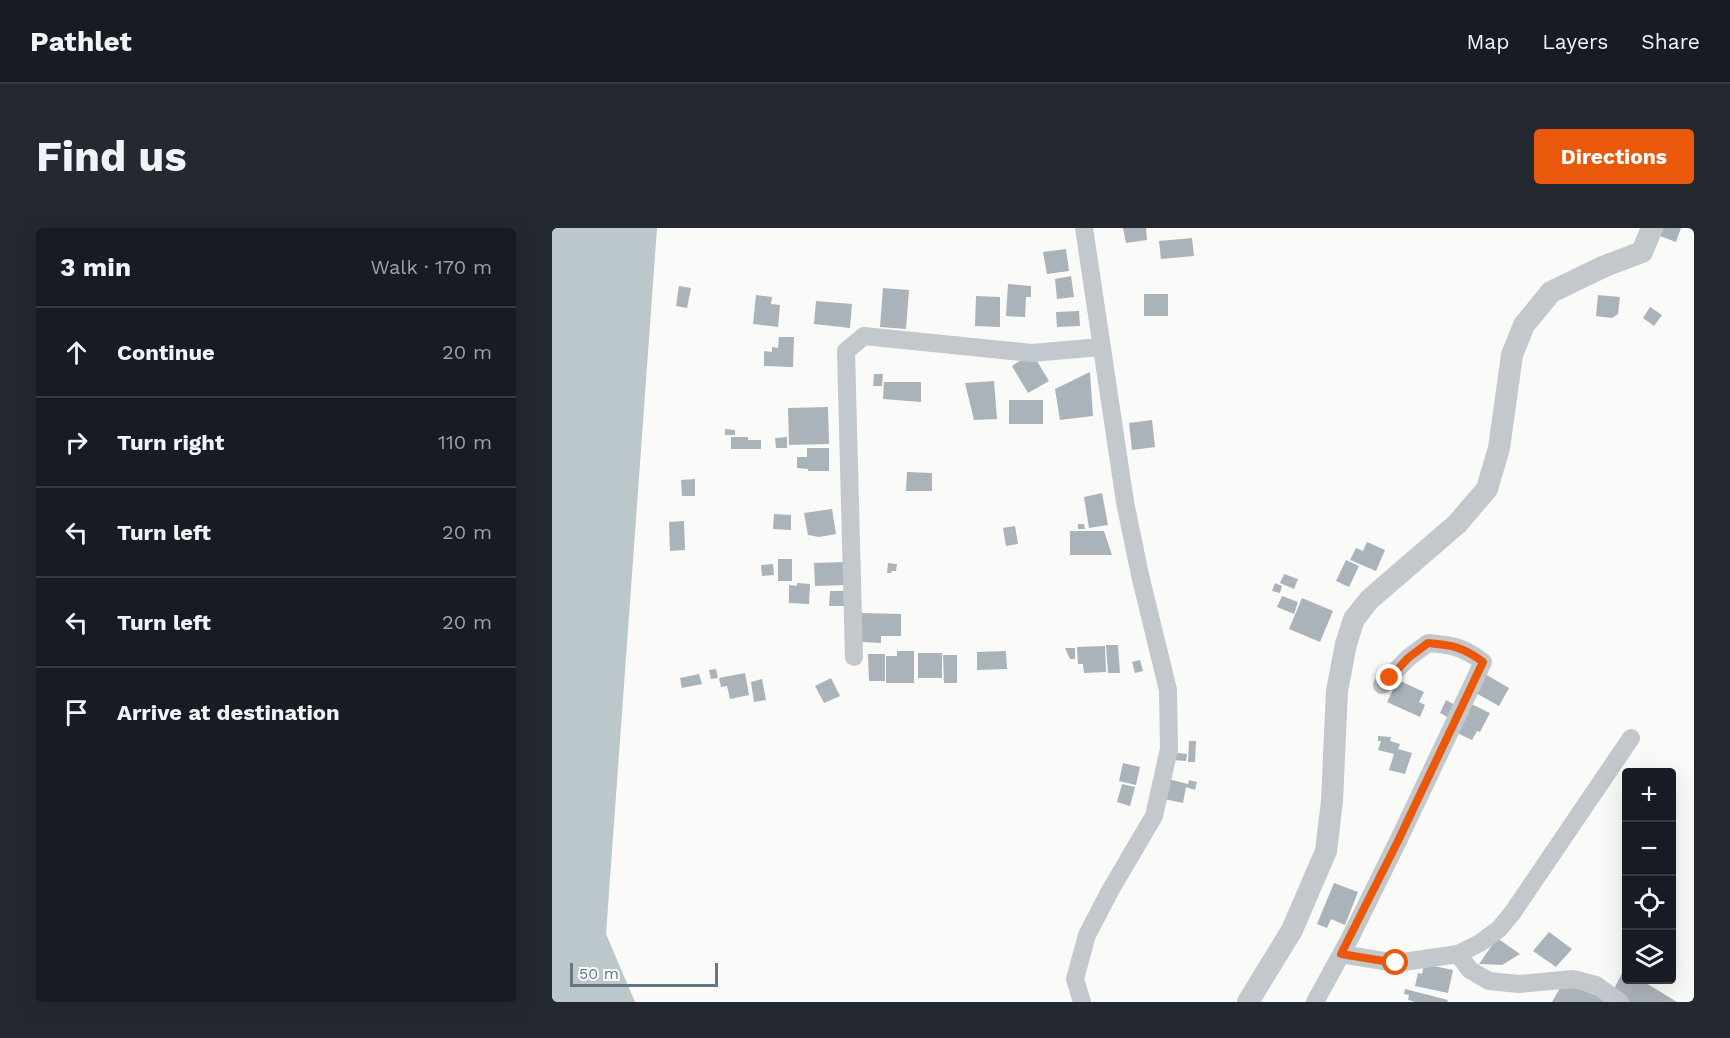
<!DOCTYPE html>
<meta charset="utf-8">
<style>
:root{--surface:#171b24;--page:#242831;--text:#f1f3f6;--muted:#9ea1a6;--line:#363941;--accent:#ea580c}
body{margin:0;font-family:"Work Sans",sans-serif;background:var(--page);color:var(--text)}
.controls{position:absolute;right:18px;bottom:18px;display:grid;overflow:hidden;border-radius:6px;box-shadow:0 6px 24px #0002}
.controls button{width:54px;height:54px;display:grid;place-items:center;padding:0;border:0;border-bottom:2px solid var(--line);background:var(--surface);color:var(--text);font:30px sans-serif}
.scale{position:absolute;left:18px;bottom:15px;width:148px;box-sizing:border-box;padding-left:6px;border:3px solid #657683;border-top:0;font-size:16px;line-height:21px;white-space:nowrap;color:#657683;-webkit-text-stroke:4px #fff;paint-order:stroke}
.stop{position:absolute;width:18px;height:18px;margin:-14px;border:4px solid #ea580c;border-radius:50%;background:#fff}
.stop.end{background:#ea580c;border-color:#fff;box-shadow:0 2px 6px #0008}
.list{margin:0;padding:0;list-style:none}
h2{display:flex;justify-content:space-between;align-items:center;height:78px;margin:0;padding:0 24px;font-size:26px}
h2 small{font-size:20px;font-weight:400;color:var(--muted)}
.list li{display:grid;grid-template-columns:39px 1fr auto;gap:18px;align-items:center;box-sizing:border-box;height:90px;padding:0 24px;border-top:2px solid var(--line)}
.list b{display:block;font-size:22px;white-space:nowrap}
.list em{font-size:20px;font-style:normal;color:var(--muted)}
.icon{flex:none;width:33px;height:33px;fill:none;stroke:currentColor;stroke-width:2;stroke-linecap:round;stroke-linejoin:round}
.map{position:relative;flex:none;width:1142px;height:774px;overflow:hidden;border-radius:6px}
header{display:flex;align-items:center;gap:36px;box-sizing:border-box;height:84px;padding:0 30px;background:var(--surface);border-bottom:2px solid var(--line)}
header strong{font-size:28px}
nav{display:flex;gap:33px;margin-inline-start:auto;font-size:21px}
.intro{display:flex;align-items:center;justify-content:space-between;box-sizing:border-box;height:144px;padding:0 36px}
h1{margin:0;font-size:42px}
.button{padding:15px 27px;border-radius:6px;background:var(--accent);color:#fff;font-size:21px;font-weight:700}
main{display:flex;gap:36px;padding:0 36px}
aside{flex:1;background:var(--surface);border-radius:6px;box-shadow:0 6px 24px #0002}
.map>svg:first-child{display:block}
.water{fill:#bbc7cb}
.building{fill:#aab3b9}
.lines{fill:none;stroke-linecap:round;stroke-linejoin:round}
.minor{stroke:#c3c8cc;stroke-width:18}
.tertiary{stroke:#c3c8cc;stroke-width:22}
.route{stroke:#ea580c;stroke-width:8}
</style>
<header>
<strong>Pathlet</strong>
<nav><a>Map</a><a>Layers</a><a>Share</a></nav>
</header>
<div class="intro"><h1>Find us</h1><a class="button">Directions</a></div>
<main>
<aside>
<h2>3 min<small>Walk · 170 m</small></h2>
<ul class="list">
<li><svg class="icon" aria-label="ahead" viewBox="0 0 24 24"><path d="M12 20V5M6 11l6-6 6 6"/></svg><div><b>Continue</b></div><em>20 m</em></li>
<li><svg class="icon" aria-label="right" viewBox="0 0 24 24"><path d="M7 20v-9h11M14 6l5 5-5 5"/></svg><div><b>Turn right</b></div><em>110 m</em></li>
<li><svg class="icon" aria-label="left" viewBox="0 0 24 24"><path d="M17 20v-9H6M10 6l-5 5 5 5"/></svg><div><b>Turn left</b></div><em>20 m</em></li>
<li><svg class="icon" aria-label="left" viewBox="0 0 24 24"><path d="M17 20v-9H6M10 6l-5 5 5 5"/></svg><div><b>Turn left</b></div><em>20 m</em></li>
<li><svg class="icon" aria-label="arrive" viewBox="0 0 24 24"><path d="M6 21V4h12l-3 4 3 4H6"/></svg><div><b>Arrive at destination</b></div></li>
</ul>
</aside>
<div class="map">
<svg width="1142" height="774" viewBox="0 0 1142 774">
<rect width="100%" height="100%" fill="#fafaf8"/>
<path class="water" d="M0,0h105l-51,706 29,68h-83z"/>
<path class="building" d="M571,0h23l1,12 -21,3z
M1107,0h22l-5,14 -19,-7z
M640,10l2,18 -33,3 -2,-18z
M514,21l3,22 -22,3 -4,-22z
M519,48l3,21 -17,2 -2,-20z
M456,56l23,2v11h-5l-1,20 -19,-1z
M127,58l12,2 -4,20 -11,-2z
M331,60l26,2 -3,39 -26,-2z
M592,66h24v22h-24z
M204,67l16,2 -1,7 9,1 -2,22 -25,-3z
M1046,67l22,2 -2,17 -6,4 -16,-2z
M424,68l24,1v30l-25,-1z
M264,73l36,3 -2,24 -36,-4z
M1098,79l12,8 -8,11 -11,-8z
M527,83l1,15 -23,1 -1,-15z
M227,109h15l-1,30 -29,-1v-15l8,1v-5l6,1z
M480,125l17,28 -21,12 -16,-27z
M538,144l3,44 -33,4 -5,-31z
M322,146h9l-1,12h-9z
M442,153l3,38 -23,1 -9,-37z
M332,154h37v20l-38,-3z
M457,172h34v24h-34z
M276,179l1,37 -40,1 -1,-37z
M600,192l3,27 -23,3 -3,-27z
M173,201l10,1v5h-10z
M179,209h17v3h13v9h-30z
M235,209v11h-11l-1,-10z
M255,220h22v23h-21v-2l-11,-1v-11h10z
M355,244l25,1v18h-26z
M143,251v17h-13l-1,-16z
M550,265l6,32 -19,3 -5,-31z
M280,281l4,25 -17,3 -11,-2 -4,-22z
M222,286l17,1v15l-18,-1z
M132,293l1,29 -15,1 -1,-29z
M526,296h6l1,5h-7z
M463,298l3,18 -12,2 -3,-18z
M518,303h34l8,24h-42z
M815,314l18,8 -9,21 -26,-11 6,-12 7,3z
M226,331h14v22h-14z
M794,332l13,6 -10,21 -13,-6z
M293,334l1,23 -31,1 -1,-23z
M336,335l9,1 -1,7h-4l-1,2h-4z
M221,336l1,11 -12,1 -1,-11z
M732,346l14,5 -4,10 -14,-6z
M245,355l13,1 -1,20 -20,-1v-18l8,1z
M723,355l7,3 -2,7 -8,-2z
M278,363h16v15h-17z
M730,368l16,6 -4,12 -17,-7z
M750,370l31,13 -13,31 -31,-13z
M310,385l39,1v22h-20v7l-19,-1z
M554,417h12l2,28h-12z
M553,418l1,26 -22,1 -1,-9h-5l-1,-17z
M513,420h10v11h-5z
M345,423h17v32h-28v-27h11z
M454,423l1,18 -30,1v-18z
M366,425h24v25h-24z
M316,426h17v27h-16z
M391,427h14v28h-13z
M588,432l3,11 -8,2 -3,-11z
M164,441l2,9 -7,1 -2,-9z
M193,445l4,22 -19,4 -3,-13 -6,1 -2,-9z
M147,446l3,10 -20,4 -2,-10z
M933,446l24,14 -10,18 -25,-14z
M279,450l9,18 -16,7 -9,-17z
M210,451l4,21 -12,2 -3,-20z
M846,452l26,12 -5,10 6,3 -5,12 -33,-15z
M894,472l9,5 -6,13 -9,-5z
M917,475l21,10 -10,19 -3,-1 -5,9 -17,-8z
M826,508l13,1 -1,4 10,3 -2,5 14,4 -7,21 -16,-4 5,-16 -16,-4 3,-9h-3z
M637,513h7l-1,21h-7z
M619,524l16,2 -1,7 -15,-1z
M571,535l17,4 -4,18 -17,-4z
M616,551l20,5 1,-4 8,2 -2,8 -9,-3 -3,16 -19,-4z
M570,556l13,3 -5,19 -13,-4z
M782,655l24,9 -13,33 -14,-6 -4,9 -10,-4z
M997,704l23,17 -16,18 -23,-16z
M945,710l23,16 -18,11 -23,-1z
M872,736l29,6 -5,23 -33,-7 3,-13 4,1z
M1072,741l2,1v10h15l36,22h-52l-13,-9z
M1011,755l51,19h-62z
M853,761l43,11 -1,2h-32l-7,-2 1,-5 -5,-1z"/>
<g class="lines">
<path class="minor" d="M302,429l-8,-306 18,-15 168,17 69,-6
M789,726l55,9 62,-9 22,-11 19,-14 14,-17 118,-174
M906,726l12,16 19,11 30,3 54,-5 23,6 24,17
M530,774l-7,-23 12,-44 24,-46 43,-73 15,-67 -1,-59 -28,-115 -15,-73 -41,-274
M763,774l35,-64 48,-97 85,-179c-20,-15 -30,-17 -55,-19l-20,15 -26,27"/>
<path class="tertiary" d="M696,774l44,-72 34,-79 6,-50 5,-110 9,-47 8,-25 16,-20 87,-75 30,-35 12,-41 13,-93 12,-30 27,-33 54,-26 37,-14 10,-24"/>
</g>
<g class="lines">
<path class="route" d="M838,450l18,-20 20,-15c24,2 35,4 55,19l-85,179 -57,113 55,9"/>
</g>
</svg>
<div class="controls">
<button>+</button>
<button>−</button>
<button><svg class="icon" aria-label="locate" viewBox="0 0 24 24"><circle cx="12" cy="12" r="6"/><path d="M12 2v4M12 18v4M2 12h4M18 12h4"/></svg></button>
<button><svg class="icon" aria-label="layers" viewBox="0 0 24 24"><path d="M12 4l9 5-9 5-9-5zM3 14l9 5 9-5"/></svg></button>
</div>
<div class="scale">50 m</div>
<div class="stop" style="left:844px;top:735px"></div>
<div class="stop end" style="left:838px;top:450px"></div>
</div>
</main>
